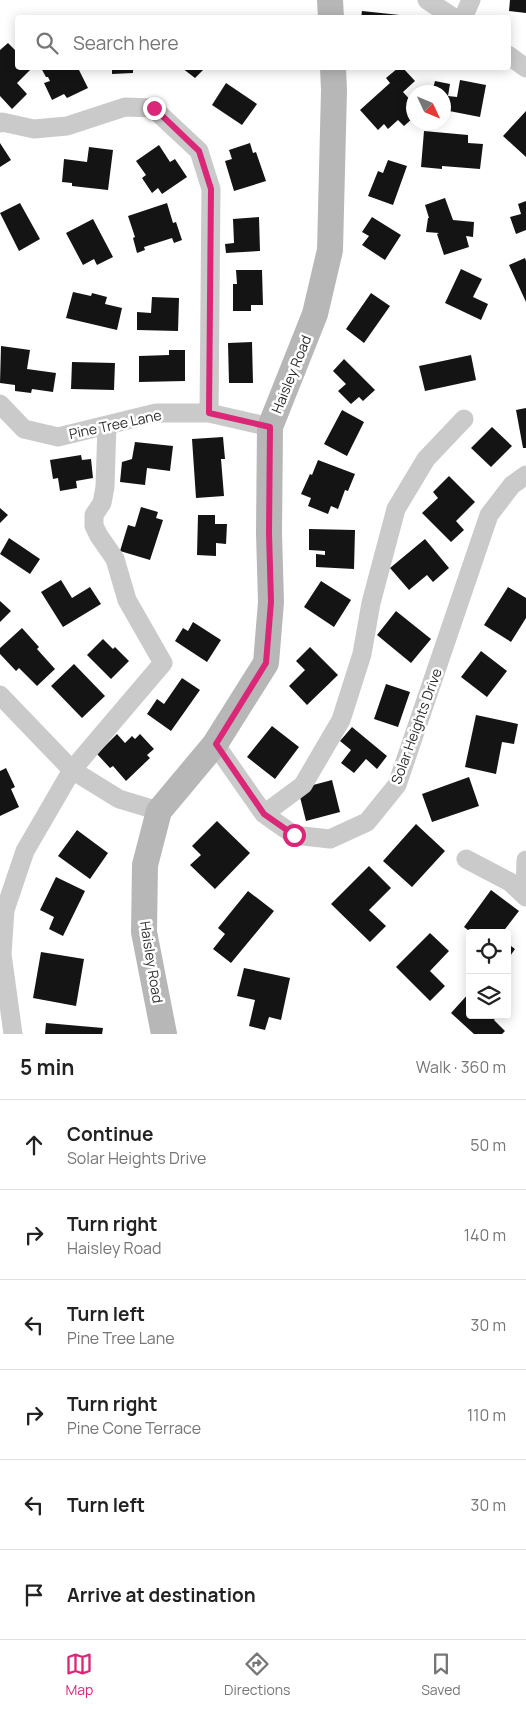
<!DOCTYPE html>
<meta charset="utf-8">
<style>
:root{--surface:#fff;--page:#f2f2f2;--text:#222;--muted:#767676;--line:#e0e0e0;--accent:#db2777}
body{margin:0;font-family:Manrope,sans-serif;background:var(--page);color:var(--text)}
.controls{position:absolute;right:15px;bottom:15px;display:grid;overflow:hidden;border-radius:5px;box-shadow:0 2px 12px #0003}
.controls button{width:45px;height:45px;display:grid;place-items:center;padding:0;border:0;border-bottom:1px solid var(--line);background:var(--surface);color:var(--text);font:25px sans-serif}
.compass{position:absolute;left:406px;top:85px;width:45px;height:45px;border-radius:50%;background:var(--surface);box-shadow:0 2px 12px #0003;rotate:134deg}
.stop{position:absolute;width:15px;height:15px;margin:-11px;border:4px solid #db2777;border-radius:50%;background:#fff}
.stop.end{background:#db2777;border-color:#fff;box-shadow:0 1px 5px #0008}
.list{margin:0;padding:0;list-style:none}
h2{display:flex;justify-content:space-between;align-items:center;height:65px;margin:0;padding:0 20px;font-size:21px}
h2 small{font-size:16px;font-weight:400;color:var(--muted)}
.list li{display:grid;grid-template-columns:32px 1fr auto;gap:15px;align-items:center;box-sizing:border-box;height:90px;padding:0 20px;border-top:1px solid var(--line)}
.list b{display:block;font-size:19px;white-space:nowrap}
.list p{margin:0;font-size:16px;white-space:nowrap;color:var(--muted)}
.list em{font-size:16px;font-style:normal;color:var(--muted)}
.icon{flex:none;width:28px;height:28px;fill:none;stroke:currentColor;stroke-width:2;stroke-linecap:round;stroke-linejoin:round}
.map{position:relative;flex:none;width:526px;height:1034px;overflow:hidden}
.search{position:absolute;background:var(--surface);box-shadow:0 2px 12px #0003;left:15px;right:15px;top:15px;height:55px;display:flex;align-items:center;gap:12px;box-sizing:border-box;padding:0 18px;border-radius:5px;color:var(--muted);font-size:19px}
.sheet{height:605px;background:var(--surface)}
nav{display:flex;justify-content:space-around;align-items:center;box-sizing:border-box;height:70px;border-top:1px solid var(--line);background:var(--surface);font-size:14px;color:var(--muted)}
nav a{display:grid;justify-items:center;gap:2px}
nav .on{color:var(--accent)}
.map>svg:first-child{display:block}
.building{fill:#141414}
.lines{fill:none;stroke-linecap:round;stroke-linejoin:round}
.street{stroke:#cacaca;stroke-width:19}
.secondary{stroke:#b7b7b7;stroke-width:26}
.route{stroke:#db2777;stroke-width:6}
.labels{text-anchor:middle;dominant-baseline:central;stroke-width:5;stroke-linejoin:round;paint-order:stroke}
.street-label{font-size:14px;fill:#2d2d2d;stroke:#fff}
</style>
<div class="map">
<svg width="526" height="1034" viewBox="0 0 526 1034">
<rect width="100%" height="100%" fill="#fff"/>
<path class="building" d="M510,0h16v13l-17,-2z
M362,11l47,5v2h-48z
M8,43l10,10v15h14l-15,15 10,11 -15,15 -12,-13v-46z
M41,68h37l10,20 -21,10 -3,-4 -12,6 -8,-17 6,-2 -2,-4h-2z
M112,68h21v5l-21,1z
M182,68h23l-10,10z
M398,68h5l12,13 -12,11 11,12v3l-7,5 6,6 -9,8 -6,-6 -10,9 -4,-5 -6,6 -18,-20 30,-27 -4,-5z
M460,80l26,5 -6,32 -36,-7v-18h-12l3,-11 15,3 -2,12 9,1z
M226,83l31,21 -15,21 -30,-20z
M526,111v46l-23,-21z
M424,131l44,4v8l15,1 -3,25 -38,-3v3l-21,-2z
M0,143l11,17 -11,7z
M250,143l3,10 3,-1 10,29 -32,10 -9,-30 7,-2 -3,-9z
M159,145l11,17 5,-3 12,18 -25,17 -4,-6 -6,5 -10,-15 4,-3 -10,-14z
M89,147l24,3 -5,40 -36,-4v-3l-10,-1 2,-23 23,3z
M388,160l19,6 -14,39 -25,-9 10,-25 5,2z
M445,198l8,22 21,2 -1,15 -7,-1 3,11 -25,8 -7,-21 2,-1 -13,-1 2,-14h1l-4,-13z
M526,201v29l-10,4 -6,-17 11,-3 -3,-10z
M20,203l20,36 -21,12 -19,-38z
M167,203l6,20 3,-1 6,18 -8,3 -2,-5 -28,9 1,3 -8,3 -4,-15 2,-1 -7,-21z
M259,217l1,34 -34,2 -1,-9 9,-1 -1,-24z
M372,217l29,18 -16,25 -23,-15 7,-9 -7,-4z
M93,219l20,38 -16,8 -3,-6 -11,6 -17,-32z
M525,258l1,3v41l-17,-37z
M461,269l21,10 -9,18 15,7 -7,16 -36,-17z
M236,270h26l1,35h-12v6h-18v-27h4z
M73,292l18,4 1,-3 15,4 -2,7 17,4 -5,22 -51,-12z
M371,293l19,13 -26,37 -18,-14z
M152,297l27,1 -1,33 -41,-1v-18l14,1z
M252,342l1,41h-24l-1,-40z
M1,346l29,4 -3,19 29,4 -3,19 -21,-3 -1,4 -16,-2v-6l-15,-2z
M169,350h16v31l-46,1v-26l30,-1z
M471,355l5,25 -51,11 -6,-25z
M344,359l31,31 -12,11 -4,-4 -8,7 -13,-13 8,-7 -13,-13z
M72,362l43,1 -1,27 -43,-1z
M526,408v40h-3l-7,-38z
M342,410l22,12 -17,34 -23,-12z
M492,427l20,19 -21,21 -20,-19z
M223,437l2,22h-4l3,37 -28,2 -4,-59z
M135,442l38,4 -3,25 -23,-3 -2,17 -25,-3 2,-20 10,-3z
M81,455l1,5 9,-1 2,19 -17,3 1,7 -17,3 -2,-13 -5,1 -3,-19z
M318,460l37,14 -7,17 -3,-1 -7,19 -7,-3 -3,8 -20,-8 3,-8 -10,-4 9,-20 2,1z
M449,476l26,26 -19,19 8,9 -13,12 -29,-29 16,-15 -5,-6z
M141,507l17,5 -2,6 7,2 -13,40 -30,-9 8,-26 7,2z
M0,508l8,7 -8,8z
M198,515h17v9h12l-1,20 -10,-1v13l-19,-1z
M309,529l46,1 -1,39 -38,-2v-13l9,1v-4l-16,-1z
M9,538l31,21 -10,15 -30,-20z
M425,539l24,29 -16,14 -6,-7 -18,15 -19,-22z
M61,580l11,18 18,-11 11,17 -38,23 -22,-35z
M321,581l30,19 -17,27 -30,-20z
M508,587l18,11v20l-15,24 -27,-17z
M0,601l11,10 -11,11z
M396,611l35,28 -20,24 -34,-28z
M193,622l28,18 -14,22 -32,-21 8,-13 5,3z
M22,628l17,19 -2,2 18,20 -18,17 -18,-18 -3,3 -16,-17v-6z
M103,639l10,10 2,-2 14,14 -18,18 -24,-24z
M310,647l28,28 -31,30 -18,-19 16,-16 -9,-9z
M481,651l26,20 -20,26 -26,-20z
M74,664l31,32 -23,22 -31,-32z
M182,678l18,12 -29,41 -24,-17 10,-15 7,5z
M386,684l24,8 -12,35 -24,-8z
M476,715l42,9 -4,20 -12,-2 -6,32 -31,-7z
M272,726l27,21 -24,32 -28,-22z
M352,727l35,29 -10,13 -11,-10 -12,14 -13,-10 10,-13 -11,-9z
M117,734l8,9 7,-7 3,3 5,-5 14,15 -7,6 3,3 -24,23 -13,-15 -3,2 -13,-14z
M6,768l9,19 -4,2 8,18 -19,9v-45z
M469,777l10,29 -47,16 -10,-28z
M332,780l8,32 -34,9 -8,-32z
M217,821l33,32 -35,36 -25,-24 11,-10 -9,-9z
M416,824l29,27 -33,36 -29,-26z
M77,830l31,23 -18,26 -32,-23z
M369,866l22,22 -22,22 17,16 -16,16 -39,-38z
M56,877l29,14 -22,45 -14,-7 5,-12 -14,-7z
M491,890l28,21 -17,22h-30l-8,-6z
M248,891l26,20 -43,52 -18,-14 12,-15 -7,-6z
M430,933l19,18 -19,20 15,15 -15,15 -34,-34z
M507,943l8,6 -7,10 -1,-1z
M41,952l43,7 -8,47 -43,-8z
M244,968l46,10 -9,42 -12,-3 -4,13 -16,-4 6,-26 -18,-4z
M470,992v23h28l-4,5 11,11 -3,3h-28l-23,-21z
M46,1023l57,5 -1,6h-57z"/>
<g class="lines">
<path class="street" d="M427,0l27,18
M463,18l8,-18
M508,55l18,13
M0,123l2,-1 32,7 33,-3 58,-19 28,1 46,43 12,38 -2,224
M0,404l24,25 34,8 98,-24h53l61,14
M0,695l72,75 47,29 40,12
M215,744l49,70 30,21 36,4 37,-17 30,-37 92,-270 23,-30 14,-10
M264,814l39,-29 38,-65 21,-66 9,-51 25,-94 30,-50 38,-40
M466,859l44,23 16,15
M525,896l1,-36
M13,1034l-11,-80 3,-44 20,-59 47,-81 91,-107 -36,-63 -12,-41 -16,-23 -5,-10v-11l8,-12 3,-16 2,-62"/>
<path class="secondary" d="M330,0l1,18
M164,1034l-20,-102 1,-67 14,-54 56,-67 51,-81 5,-61 -2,-69 1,-106 45,-113 15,-64 4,-160 -1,-22"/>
</g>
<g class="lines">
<path class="route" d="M154,108l45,43 12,38 -2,224 61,14 -1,106 2,69 -5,61 -50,81 48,70 30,21"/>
</g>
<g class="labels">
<g class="street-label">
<text transform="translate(291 374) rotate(-68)">Haisley Road</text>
<text transform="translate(115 424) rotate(-12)">Pine Tree Lane</text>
<text transform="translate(416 726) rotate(-70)">Solar Heights Drive</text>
<text transform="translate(152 962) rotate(81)">Haisley Road</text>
</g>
</g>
</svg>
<div class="controls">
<button><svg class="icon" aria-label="locate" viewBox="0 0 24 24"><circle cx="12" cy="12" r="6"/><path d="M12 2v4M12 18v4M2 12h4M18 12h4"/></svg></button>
<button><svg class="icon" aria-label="layers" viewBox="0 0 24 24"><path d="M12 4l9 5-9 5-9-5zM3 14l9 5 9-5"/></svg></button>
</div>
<svg class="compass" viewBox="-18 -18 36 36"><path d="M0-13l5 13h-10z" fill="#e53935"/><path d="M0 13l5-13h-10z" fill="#767676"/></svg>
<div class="stop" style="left:294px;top:835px"></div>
<div class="stop end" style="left:154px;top:108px"></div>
<div class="search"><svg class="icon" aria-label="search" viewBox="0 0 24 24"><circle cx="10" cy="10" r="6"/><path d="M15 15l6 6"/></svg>Search here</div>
</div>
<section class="sheet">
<h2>5 min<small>Walk · 360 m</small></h2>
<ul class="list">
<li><svg class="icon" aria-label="ahead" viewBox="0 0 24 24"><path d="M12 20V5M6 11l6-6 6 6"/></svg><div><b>Continue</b><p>Solar Heights Drive</p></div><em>50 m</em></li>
<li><svg class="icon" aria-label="right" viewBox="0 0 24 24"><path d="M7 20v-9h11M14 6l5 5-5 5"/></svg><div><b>Turn right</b><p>Haisley Road</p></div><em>140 m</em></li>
<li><svg class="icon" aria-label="left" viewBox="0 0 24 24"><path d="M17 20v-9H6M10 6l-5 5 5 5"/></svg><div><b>Turn left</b><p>Pine Tree Lane</p></div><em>30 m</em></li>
<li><svg class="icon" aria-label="right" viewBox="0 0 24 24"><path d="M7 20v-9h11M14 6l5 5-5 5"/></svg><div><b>Turn right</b><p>Pine Cone Terrace</p></div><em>110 m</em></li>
<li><svg class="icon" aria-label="left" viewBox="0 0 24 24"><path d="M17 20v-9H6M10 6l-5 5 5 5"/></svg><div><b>Turn left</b></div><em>30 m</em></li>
<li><svg class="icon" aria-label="arrive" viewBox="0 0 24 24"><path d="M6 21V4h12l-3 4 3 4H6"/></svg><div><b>Arrive at destination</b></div></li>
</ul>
</section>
<nav>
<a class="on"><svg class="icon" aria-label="map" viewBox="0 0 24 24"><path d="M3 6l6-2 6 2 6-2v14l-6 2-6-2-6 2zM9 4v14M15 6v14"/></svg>Map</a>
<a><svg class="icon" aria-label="directions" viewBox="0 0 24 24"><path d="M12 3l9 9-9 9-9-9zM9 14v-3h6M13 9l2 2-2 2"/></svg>Directions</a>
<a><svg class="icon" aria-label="saved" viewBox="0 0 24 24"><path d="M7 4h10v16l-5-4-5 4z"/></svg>Saved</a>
</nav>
